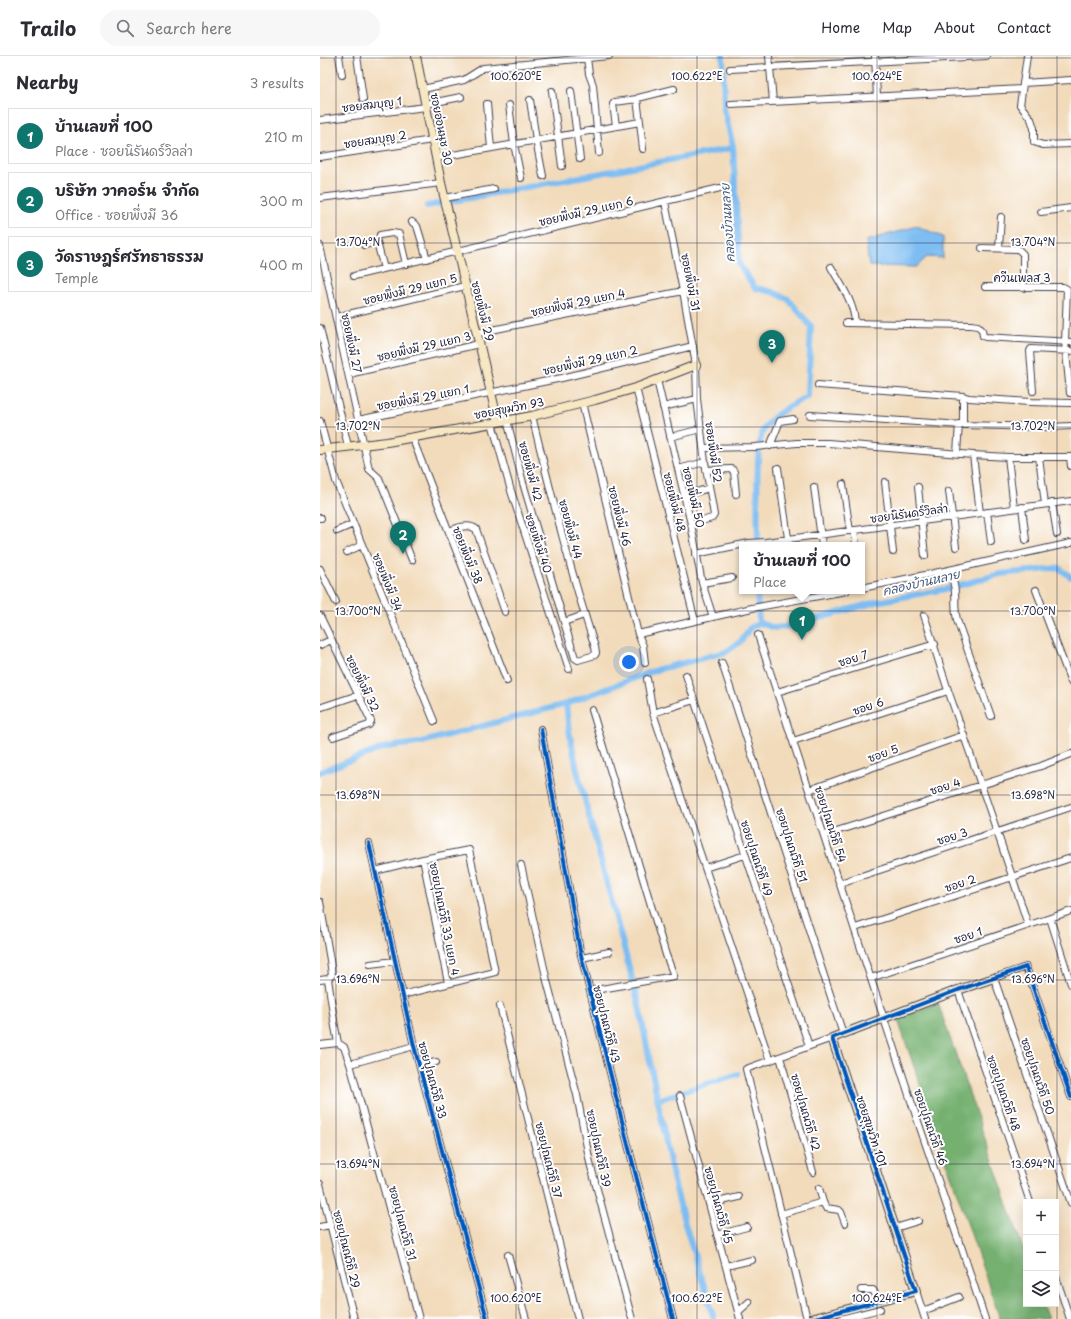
<!DOCTYPE html>
<meta charset="utf-8">
<style>
:root{--surface:#fff;--page:#f7f7f7;--text:#2b2b33;--muted:#7c7c81;--line:#e1e1e2;--accent:#0f766e}
body{margin:0;font-family:"Playpen Sans","Playpen Sans Thai",sans-serif;background:var(--page);color:var(--text)}
.controls{position:absolute;right:12px;bottom:12px;display:grid;overflow:hidden;border-radius:0px;box-shadow:0 4px 16px #0002}
.controls button{width:36px;height:36px;display:grid;place-items:center;padding:0;border:0;border-bottom:1px solid var(--line);background:var(--surface);color:var(--text);font:20px sans-serif}
.you{position:absolute;left:309px;top:606px;width:14px;height:14px;margin:-10px;border:3px solid #fff;border-radius:50%;background:#1a73e8;box-shadow:0 0 0 6px #1a73e833}
.badge{display:grid;place-items:center;width:26px;height:26px;border-radius:50%;background:var(--accent);color:#fff;font-size:13px;font-weight:700}
.pin{position:absolute;translate:-50% -33px;filter:drop-shadow(0 1px 2px #0008)}
.pin::after{content:'';position:absolute;top:21px;width:14px;height:12px;background:inherit;clip-path:polygon(0 0,100% 0,50% 100%)}
.popup{position:absolute;left:419px;top:486px;width:126px;height:52px;box-sizing:border-box;display:grid;place-content:center;border-radius:0px;background:var(--surface);filter:drop-shadow(0 1px 3px #0005);font-size:13px;white-space:nowrap;color:var(--muted)}
.popup b{font-size:15px;color:var(--text)}
.popup::after{content:'';position:absolute;left:50%;top:100%;margin-left:-8px;border:8px solid transparent;border-top-color:var(--surface)}
.list{margin:0;padding:0;list-style:none}
h2{display:flex;justify-content:space-between;align-items:center;height:52px;margin:0;padding:0 16px;font-size:17px}
h2 small{font-size:13px;font-weight:400;color:var(--muted)}
.list li{display:grid;grid-template-columns:26px 1fr auto;gap:12px;align-items:center;box-sizing:border-box;height:56px;margin:0 8px 8px;padding:0 8px;border:1px solid var(--line);border-radius:0px}
.list b{display:block;font-size:15px;white-space:nowrap}
.list p{margin:0;font-size:13px;white-space:nowrap;color:var(--muted)}
.list em{font-size:13px;font-style:normal;color:var(--muted)}
.icon{flex:none;width:22px;height:22px;fill:none;stroke:currentColor;stroke-width:2;stroke-linecap:round;stroke-linejoin:round}
.map{position:relative;flex:none;width:751px;height:1263px;overflow:hidden}
header{display:flex;align-items:center;gap:24px;box-sizing:border-box;height:56px;padding:0 20px;background:var(--surface);border-bottom:1px solid var(--line)}
header strong{font-size:19px}
nav{display:flex;gap:22px;margin-inline-start:auto;font-size:14px}
.search{width:280px;height:36px;background:var(--page);display:flex;align-items:center;gap:10px;box-sizing:border-box;padding:0 14px;border-radius:22px;color:var(--muted);font-size:15px}
main{display:flex}
aside{flex:1;background:var(--surface)}
.map>svg:first-child{display:block}
.forest{fill:#74b06f;stroke:#4b6955}
.water{fill:#7ebdf2;stroke:#507096}
.lines{fill:none;stroke-linecap:round;stroke-linejoin:round}
.canal{stroke:#7ebdf2;stroke-width:6}
.street-casing{stroke:#413e4e;stroke-width:8}
.secondary-casing{stroke:#413e4e;stroke-width:10}
.street{stroke:#fff;stroke-width:6}
.secondary{stroke:#f7e8c3;stroke-width:8}
.cycleway-casing{stroke:#fff;stroke-width:6}
.cycleway{stroke:#0057b8;stroke-width:4}
.ticks{fill:none;stroke:#22223b;stroke-width:1;stroke-opacity:0.45}
.labels{text-anchor:middle;dominant-baseline:central;stroke-width:4;stroke-linejoin:round;paint-order:stroke}
.street-label{font-size:11px;fill:#22223b;stroke:#fff}
.water-label{font-size:12px;font-style:italic;fill:#42587b;stroke:#fff}
.ticks-label{font-size:10px;text-anchor:middle;fill:#22223b;stroke:#fff;stroke-width:4;stroke-linejoin:round;paint-order:stroke}
</style>
<header>
<strong>Trailo</strong>
<div class="search"><svg class="icon" aria-label="search" viewBox="0 0 24 24"><circle cx="10" cy="10" r="6"/><path d="M15 15l6 6"/></svg>Search here</div>
<nav><a>Home</a><a>Map</a><a>About</a><a>Contact</a></nav>
</header>
<main>
<aside>
<h2>Nearby<small>3 results</small></h2>
<ul class="list">
<li><span class="badge">1</span><div><b>บ้านเลขที่ 100</b><p>Place · ซอยนิรันดร์วิลล่า</p></div><em>210 m</em></li>
<li><span class="badge">2</span><div><b>บริษัท วาคอร์น จำกัด</b><p>Office · ซอยพึ่งมี 36</p></div><em>300 m</em></li>
<li><span class="badge">3</span><div><b>วัดราษฎร์ศรัทธาธรรม</b><p>Temple</p></div><em>400 m</em></li>
</ul>
</aside>
<div class="map">
<svg width="751" height="1263" viewBox="0 0 751 1263">
<rect width="100%" height="100%" fill="#fff"/>
<filter id="ink" filterUnits="userSpaceOnUse"><feTurbulence type="fractalNoise" baseFrequency=".025" numOctaves="2"/><feDisplacementMap in="SourceGraphic" scale="8" xChannelSelector="R" yChannelSelector="G"/><feConvolveMatrix kernelMatrix="1 2 1 2 8 2 1 2 1" color-interpolation-filters="sRGB"/></filter>
<filter id="wash" filterUnits="userSpaceOnUse"><feTurbulence type="fractalNoise" baseFrequency=".012" numOctaves="4" result="noise"/><feDisplacementMap in="SourceGraphic" scale="16" xChannelSelector="R" yChannelSelector="G"/><feGaussianBlur stdDeviation="0.9" result="paint"/><feColorMatrix in="noise" values="0 0 0 0 0 0 0 0 0 0 0 0 0 0 0 0 0 1.4 0 .05"/><feComposite in="paint" operator="in"/></filter>
<g filter="url(#wash)">
<rect width="100%" height="100%" fill="#f2dbbb"/>
<path class="forest" d="M618,947l88,254v47h16l6,15h-48l-103,-302z"/>
<path class="water" d="M597,170l26,11v21l-16,-1 -11,10 -47,-1 -3,-25z"/>
<g class="lines">
<path class="canal" d="M403,0l1,53 9,37 6,118 16,24 18,4 15,7 23,27 -3,70c-17,9 -33,17 -44,33 -10,13 -6,96 -6,116
M107,150l306,-58
M437,535l2,32 16,5 16,-2 85,-24 70,-13 54,-15 59,-6 12,9
M246,648l3,26 8,40 61,231 35,176 11,44 30,98
M0,716l66,-25 32,-4 148,-39 90,-34 70,-18 14,-10 10,-14 9,-5
M337,1044l81,-26"/>
</g>
</g>
<g filter="url(#ink)">
<g class="lines">
<defs>
<path id="street" d="M19,0l3,19
M37,0l6,43
M449,0l4,46
M555,0l2,41
M707,0l-7,49 11,14 3,9v14l9,3 28,-1
M267,2l2,16 4,11 6,68
M410,13l256,-13
M703,27l48,-3
M103,33l41,-9 19,-12 126,-12
M232,35l10,75
M251,35l9,68
M210,44l6,40 7,36
M106,48l35,-7
M167,48l4,44
M411,48l291,-15
M189,49l5,39 7,34
M0,64l106,-13
M320,66l3,27
M296,70l-3,-22 2,-2 22,-3
M0,101l112,-17
M116,102l204,-36 -3,-23 1,-1 36,-9
M0,142l121,-15
M125,142l49,-9
M345,146l18,89 13,74 1,34 8,63 9,53 -2,3 -21,6
M721,156l30,-4
M92,166l5,4 10,33
M60,179l12,-2 7,1 7,30
M44,189l13,-3 7,27
M0,190l49,223 10,9 33,82
M662,192l36,1 5,5v34
M679,192l2,-31
M511,211c10,18 23,35 24,56
M34,220l366,-88
M665,231h78l4,2 -2,53 5,51h1
M16,261l129,-31
M526,267l125,2 7,1 4,4 1,6 2,1 86,5
M0,272l28,118
M157,277l206,-42
M29,318l130,-30
M337,324l34,144 11,59 11,34
M498,329l145,11 6,2 61,4 41,1
M316,332l59,233
M713,335l-3,-40 1,-2 40,2
M262,347l56,231 5,12 2,17
M343,351l34,-8
M490,359l153,10 86,2 22,-1
M212,360c19,77 38,155 63,231l1,6 -1,2 -17,5 -3,-2 -11,-36
M38,364l204,-42 131,-32
M187,364l16,63 41,139 20,-7
M0,365l16,60 98,240
M172,367l19,68 58,178
M643,369v-29
M92,381l95,244
M350,381l31,-8
M450,390l10,-25 13,-2
M383,392l52,-1 42,-4h31l145,12 35,2h63
M637,397l2,-29
M653,399l7,58
M688,401l6,51
M719,401l6,47
M750,401l1,9
M458,412l11,77
M358,413l27,-7
M386,414l26,-1 2,3 2,22
M565,426l8,70
M523,428l7,47
M494,431l8,58
M598,431l7,69
M629,435l7,56
M364,440l25,-8
M732,447l5,31
M702,451l4,33
M667,456l4,30
M0,462h1
M534,474l2,15
M17,475l16,-7
M129,475c8,-3 19,-8 27,-2l29,83
M27,496l15,-7
M376,498l53,-11 17,-1 305,-41
M0,513l16,33
M629,514c3,7 6,15 6,23 1,10 -1,15 2,27l34,96
M382,527l30,-5
M542,532l87,-18 122,-27
M716,534l35,92
M604,559c9,26 16,52 25,78 27,77 54,154 79,232
M0,560l51,105 -2,4 -36,12
M318,578l114,-26 94,-17
M438,579l153,466 48,141
M0,589l11,-5
M402,607l121,371
M366,619l123,371
M327,623l6,34 117,348
M457,636l158,-48
M2,651l36,-12
M333,657l41,-13
M221,673l39,222 45,182 48,186
M473,685l155,-50
M489,734l155,-55
M504,779l217,-69 30,-12
M49,787l45,203 73,273
M103,803l25,124
M201,809l26,116 30,114 13,68 42,156
M385,812l40,-13
M55,815l48,-12 46,-9 17,78 9,44 -93,23
M520,827l231,-76
M0,846l10,58 2,15 -4,4
M730,862l21,66
M535,872l216,-70
M262,902l27,-6
M50,908l25,-3
M551,922l200,-67
M0,924l8,-1 7,48 3,16 6,4 6,17 69,255
M638,934l72,212
M270,935l84,-15 -8,-21 -74,-245
M180,950l78,313
M0,989l18,-2
M460,1001l33,115
M30,1008l64,-18
M100,1010l16,-4
M360,1040l60,223
M751,1041l-45,-130 -32,11 77,225
M0,1128l34,135
M499,1132l4,14 3,6 13,2 2,2 4,11
M389,1148l30,-7
M461,1158l42,-12
M0,1171l10,-2
M575,1172l23,-7
M397,1179l30,-8
M641,1190l24,73
M188,1199l18,64
M406,1210l26,-6
M736,1221l14,42
M541,1234h12l6,11
M596,1235l9,28
M603,1255l36,-14
M418,1256l11,-10
M487,1263l-61,-250 86,-31
M521,1263l39,-10"/>
<path id="secondary" d="M96,0l25,127 57,239
M0,394l67,-8 145,-26 63,-16 41,-12 60,-23
M491,1263l105,-28 -84,-253 126,-48 36,-12"/>
</defs>
<use href="#street" class="street-casing"/>
<use href="#secondary" class="secondary-casing"/>
<use href="#street" class="street"/>
<use href="#secondary" class="secondary"/>
<defs>
<path id="cycleway" d="M221,673l39,222 45,182 48,186
M49,787l45,203 73,273
M491,1263l105,-28 -84,-253 126,-48 68,-23 45,130"/>
</defs>
<use href="#cycleway" class="cycleway-casing"/>
<use href="#cycleway" class="cycleway"/>
</g>
</g>
<path class="ticks" d="M16,0v1263M196,0v1263M377,0v1263M557,0v1263M737,0v1263M0,2h751M0,187h751M0,371h751M0,555h751M0,739h751M0,924h751M0,1108h751"/>
<g class="labels">
<g class="street-label">
<text transform="translate(52 48) rotate(-7)">ซอยสมบุญ 1</text>
<text transform="translate(122 73) rotate(79)">ซอยอ่อนนุช 30</text>
<text transform="translate(55 83) rotate(-9)">ซอยสมบุญ 2</text>
<text transform="translate(266 155) rotate(-13)">ซอยพึ่งมี 29 แยก 6</text>
<text x="702" y="221">ควีนเพลส 3</text>
<text transform="translate(371 226) rotate(79)">ซอยพึ่งมี 31</text>
<text transform="translate(90 233) rotate(-14)">ซอยพึ่งมี 29 แยก 5</text>
<text transform="translate(258 246) rotate(-12)">ซอยพึ่งมี 29 แยก 4</text>
<text transform="translate(163 255) rotate(76)">ซอยพึ่งมี 29</text>
<text transform="translate(32 287) rotate(78)">ซอยพึ่งมี 27</text>
<text transform="translate(104 290) rotate(-13)">ซอยพึ่งมี 29 แยก 3</text>
<text transform="translate(270 304) rotate(-13)">ซอยพึ่งมี 29 แยก 2</text>
<text transform="translate(103 341) rotate(-11)">ซอยพึ่งมี 29 แยก 1</text>
<text transform="translate(189 352) rotate(-11)">ซอยสุขุมวิท 93</text>
<text transform="translate(394 396) rotate(82)">ซอยพึ่งมี 52</text>
<text transform="translate(211 415) rotate(75)">ซอยพึ่งมี 42</text>
<text transform="translate(374 441) rotate(77)">ซอยพึ่งมี 50</text>
<text transform="translate(355 446) rotate(76)">ซอยพึ่งมี 48</text>
<text transform="translate(589 457) rotate(-8)">ซอยนิรันดร์วิลล่า</text>
<text transform="translate(300 460) rotate(76)">ซอยพึ่งมี 46</text>
<text transform="translate(251 473) rotate(75)">ซอยพึ่งมี 44</text>
<text transform="translate(219 487) rotate(72)">ซอยพึ่งมี 40</text>
<text transform="translate(148 499) rotate(68)">ซอยพึ่งมี 38</text>
<text transform="translate(68 526) rotate(68)">ซอยพึ่งมี 34</text>
<text transform="translate(533 602) rotate(-17)">ซอย 7</text>
<text transform="translate(43 627) rotate(64)">ซอยพึ่งมี 32</text>
<text transform="translate(548 650) rotate(-18)">ซอย 6</text>
<text transform="translate(563 697) rotate(-19)">ซอย 5</text>
<text transform="translate(625 730) rotate(-18)">ซอย 4</text>
<text transform="translate(511 768) rotate(72)">ซอยปุณณวิถี 54</text>
<text transform="translate(632 780) rotate(-18)">ซอย 3</text>
<text transform="translate(472 789) rotate(72)">ซอยปุณณวิถี 51</text>
<text transform="translate(437 802) rotate(72)">ซอยปุณณวิถี 49</text>
<text transform="translate(640 827) rotate(-18)">ซอย 2</text>
<text transform="translate(125 863) rotate(79)">ซอยปุณณวิถี 33 แยก 4</text>
<text transform="translate(648 879) rotate(-18)">ซอย 1</text>
<text transform="translate(287 968) rotate(76)">ซอยปุณณวิถี 43</text>
<text transform="translate(718 1020) rotate(71)">ซอยปุณณวิถี 50</text>
<text transform="translate(113 1024) rotate(75)">ซอยปุณณวิถี 33</text>
<text transform="translate(684 1037) rotate(71)">ซอยปุณณวิถี 48</text>
<text transform="translate(486 1056) rotate(74)">ซอยปุณณวิถี 42</text>
<text transform="translate(611 1071) rotate(71)">ซอยปุณณวิถี 46</text>
<text transform="translate(552 1075) rotate(72)">ซอยสุขุมวิท 101</text>
<text transform="translate(279 1092) rotate(78)">ซอยปุณณวิถี 39</text>
<text transform="translate(229 1104) rotate(76)">ซอยปุณณวิถี 37</text>
<text transform="translate(399 1149) rotate(75)">ซอยปุณณวิถี 45</text>
<text transform="translate(83 1167) rotate(75)">ซอยปุณณวิถี 31</text>
<text transform="translate(27 1193) rotate(76)">ซอยปุณณวิถี 29</text>
</g>
<g class="water-label">
<text transform="translate(407 167) rotate(-94)">คลองบ้านหลาย</text>
<text transform="translate(601 526) rotate(-13)">คลองบ้านหลาย</text>
</g>
</g>
<g class="ticks-label">
<text x="196" y="24">100.620°E</text>
<text x="377" y="24">100.622°E</text>
<text x="557" y="24">100.624°E</text>
<text x="38" y="190">13.704°N</text>
<text x="713" y="190">13.704°N</text>
<text x="38" y="374">13.702°N</text>
<text x="713" y="374">13.702°N</text>
<text x="38" y="559">13.700°N</text>
<text x="713" y="559">13.700°N</text>
<text x="38" y="743">13.698°N</text>
<text x="713" y="743">13.698°N</text>
<text x="38" y="927">13.696°N</text>
<text x="713" y="927">13.696°N</text>
<text x="38" y="1112">13.694°N</text>
<text x="713" y="1112">13.694°N</text>
<text x="196" y="1246">100.620°E</text>
<text x="377" y="1246">100.622°E</text>
<text x="557" y="1246">100.624°E</text>
</g>
</svg>
<div class="controls">
<button>+</button>
<button>−</button>
<button><svg class="icon" aria-label="layers" viewBox="0 0 24 24"><path d="M12 4l9 5-9 5-9-5zM3 14l9 5 9-5"/></svg></button>
</div>
<div class="you"></div>
<div class="pin badge" style="left:482px;top:584px">1</div>
<div class="popup"><b>บ้านเลขที่ 100</b>Place</div>
<div class="pin badge" style="left:83px;top:498px">2</div>
<div class="pin badge" style="left:452px;top:307px">3</div>
</div>
</main>
